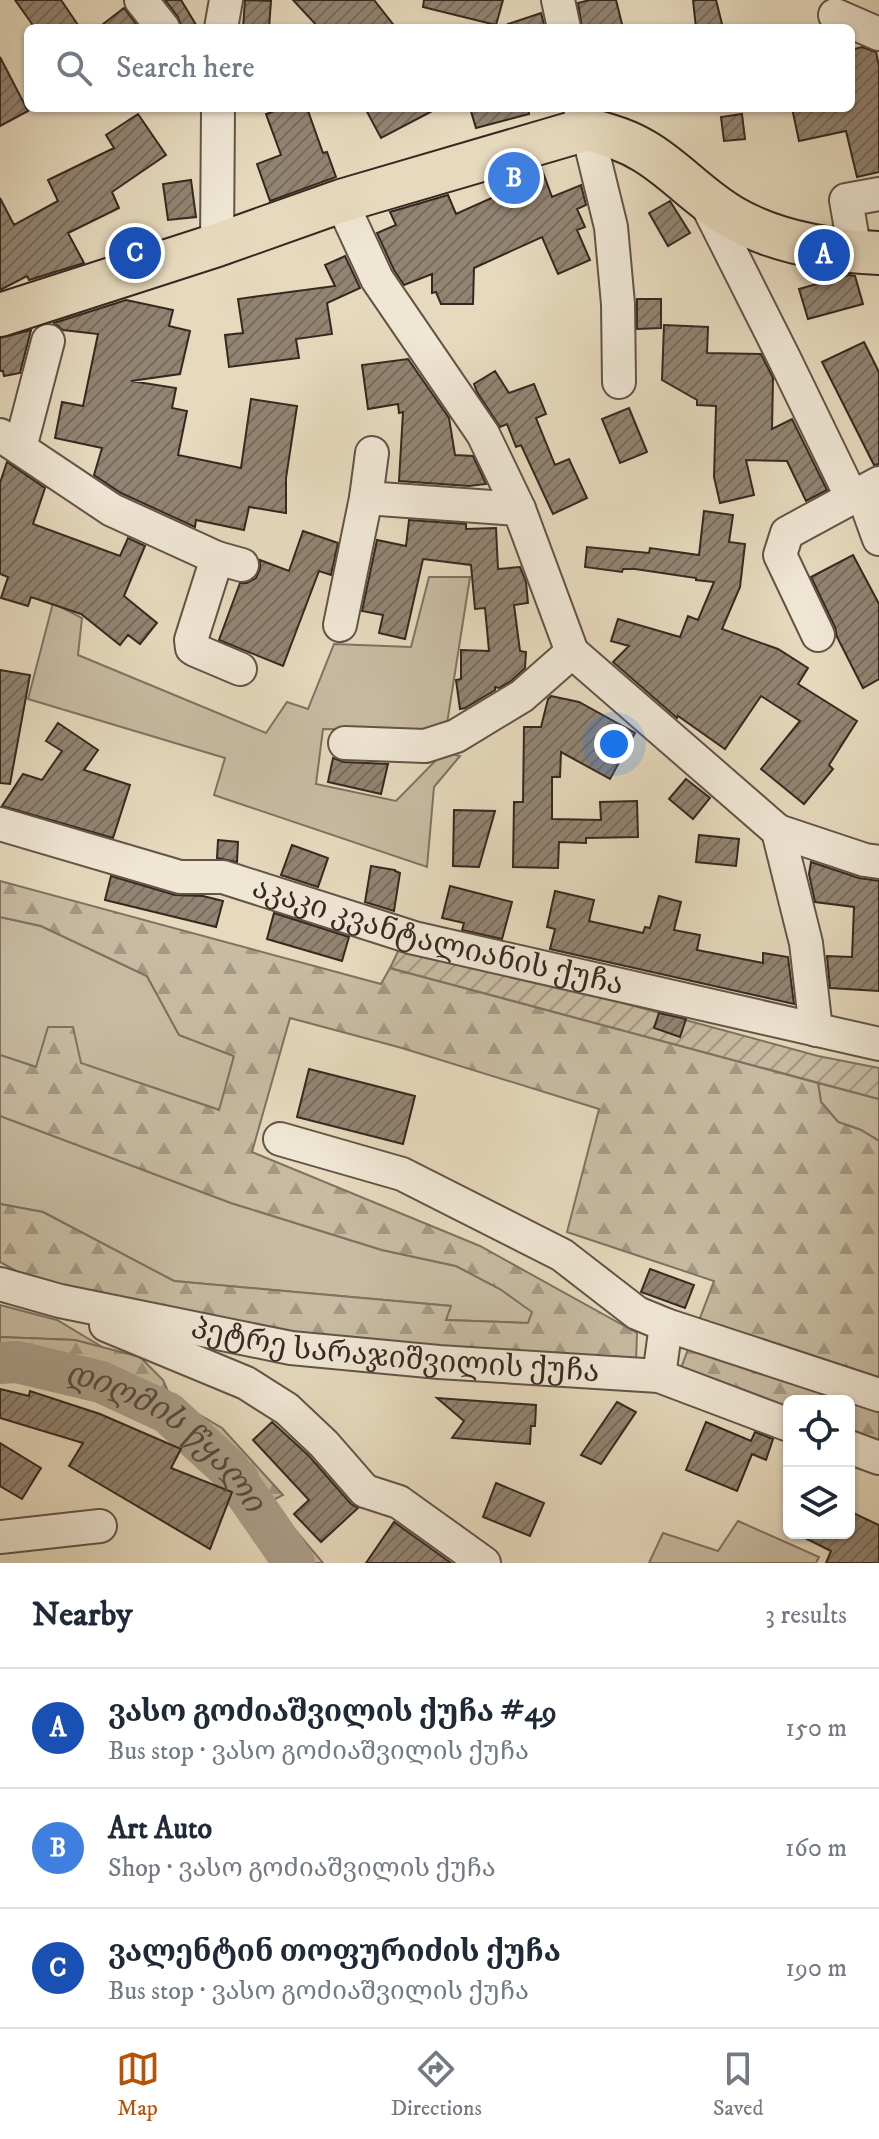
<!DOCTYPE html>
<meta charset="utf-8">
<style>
:root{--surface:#fff;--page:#f2f2f3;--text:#1f2937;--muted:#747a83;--line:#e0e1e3;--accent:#b45309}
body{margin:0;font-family:"IM FELL DW Pica","Noto Serif Georgian",serif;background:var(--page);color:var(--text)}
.controls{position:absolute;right:24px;bottom:24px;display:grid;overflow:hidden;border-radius:12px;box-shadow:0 2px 6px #0004}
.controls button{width:72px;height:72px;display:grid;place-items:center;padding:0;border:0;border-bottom:2px solid var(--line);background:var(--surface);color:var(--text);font:40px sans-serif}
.you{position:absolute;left:614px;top:744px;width:28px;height:28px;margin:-20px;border:6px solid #fff;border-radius:50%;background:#1a73e8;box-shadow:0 0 0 12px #1a73e833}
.badge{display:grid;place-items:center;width:52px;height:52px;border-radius:50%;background:var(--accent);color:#fff;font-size:26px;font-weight:700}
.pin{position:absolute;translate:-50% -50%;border:4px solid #fff;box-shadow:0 2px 8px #0006}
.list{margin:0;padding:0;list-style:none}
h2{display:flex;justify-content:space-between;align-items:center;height:104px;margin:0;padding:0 32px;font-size:34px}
h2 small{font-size:26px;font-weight:400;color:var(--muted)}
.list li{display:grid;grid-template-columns:52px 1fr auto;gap:24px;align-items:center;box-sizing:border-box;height:120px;padding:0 32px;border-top:2px solid var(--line)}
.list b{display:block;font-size:30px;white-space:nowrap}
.list p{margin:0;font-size:26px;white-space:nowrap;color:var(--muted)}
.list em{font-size:26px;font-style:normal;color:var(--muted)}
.icon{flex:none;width:44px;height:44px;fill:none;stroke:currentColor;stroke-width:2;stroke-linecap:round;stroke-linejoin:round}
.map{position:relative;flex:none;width:879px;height:1563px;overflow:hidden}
.search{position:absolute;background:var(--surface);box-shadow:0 2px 6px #0004;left:24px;right:24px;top:24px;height:88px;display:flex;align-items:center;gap:20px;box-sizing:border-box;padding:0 28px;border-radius:12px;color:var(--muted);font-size:30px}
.sheet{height:464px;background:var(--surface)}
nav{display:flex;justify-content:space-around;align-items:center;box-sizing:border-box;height:112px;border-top:2px solid var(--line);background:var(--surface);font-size:22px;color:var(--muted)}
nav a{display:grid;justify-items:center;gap:4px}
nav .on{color:var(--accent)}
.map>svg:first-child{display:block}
.grass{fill:#c8bba2;stroke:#7f7262;stroke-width:2}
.forest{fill:url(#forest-firs);stroke:#7f7262;stroke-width:2}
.garden{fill:url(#garden-furrows);stroke:#7f7262;stroke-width:2}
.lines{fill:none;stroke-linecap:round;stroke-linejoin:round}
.river{stroke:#aa9d88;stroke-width:42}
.building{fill:url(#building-hatch);stroke:#362821;stroke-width:2}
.minor-casing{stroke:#625448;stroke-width:36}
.major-casing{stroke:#362821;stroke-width:46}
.minor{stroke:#efe6d4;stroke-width:32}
.major{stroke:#e6d9bd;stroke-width:42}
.labels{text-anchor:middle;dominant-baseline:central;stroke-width:6;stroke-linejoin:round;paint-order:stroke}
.street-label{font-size:30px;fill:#362821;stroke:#efe6d4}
.water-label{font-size:32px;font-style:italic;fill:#594b40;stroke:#efe6d4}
</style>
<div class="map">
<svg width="879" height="1563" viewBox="0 0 879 1563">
<defs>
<pattern id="forest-firs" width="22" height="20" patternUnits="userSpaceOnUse" patternTransform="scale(2)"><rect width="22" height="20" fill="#c8bba2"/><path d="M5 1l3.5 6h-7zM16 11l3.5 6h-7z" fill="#a39884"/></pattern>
<pattern id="garden-furrows" width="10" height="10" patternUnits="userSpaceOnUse" patternTransform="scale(2)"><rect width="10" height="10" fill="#c8bba2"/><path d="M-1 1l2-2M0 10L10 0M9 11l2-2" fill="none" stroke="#a39884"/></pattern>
<pattern id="building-hatch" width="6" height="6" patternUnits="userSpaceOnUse" patternTransform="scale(2)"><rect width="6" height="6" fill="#928472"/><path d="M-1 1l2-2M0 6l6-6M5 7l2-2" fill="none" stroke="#786c5d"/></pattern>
</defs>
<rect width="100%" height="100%" fill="#e6d9bd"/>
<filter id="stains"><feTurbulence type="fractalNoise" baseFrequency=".0025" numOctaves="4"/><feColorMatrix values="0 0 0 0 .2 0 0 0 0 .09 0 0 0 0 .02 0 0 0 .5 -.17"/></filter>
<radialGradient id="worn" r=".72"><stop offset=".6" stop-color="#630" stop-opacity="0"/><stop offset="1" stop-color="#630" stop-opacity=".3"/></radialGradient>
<path class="grass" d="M429,577h41l-24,153 -123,-1 -7,55 80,17 48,-49 16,4 -26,31 -7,80 -213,-72 11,-37 -197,-59 25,-96 29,15 -4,37 188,78 21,-31 21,7 26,-65 77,3z
M0,917l41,9 106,50 32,59 55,21 -14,54 -140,-47 -44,4 -36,-12z
M818,1083l61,16v42l-18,-11 -23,-8 -17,-20z
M0,1116l231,87 151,47 74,16 44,23 33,23 -5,11 -82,-3 4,-14 -276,-25 -131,-69 -43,-8z
M0,1305l57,15 47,28 -29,-8 -75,-3z
M738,1521l81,36 -3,6h-167l14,-30 55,18z"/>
<path class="forest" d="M0,881l381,103 9,-16 428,115 3,19 17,20 23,8 18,11v304l-30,-11v-33h-60v9l-108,-42 33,-87 -147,-49 32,-123 -197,-61 -112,-30 -38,134 228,94 157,87 -1,29 -326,-21 -281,-63 -29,-16v-58l43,8 131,69 277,25 -5,14 82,3 4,-11 -32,-23 -44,-23 -74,-16 -151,-47 -231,-87v-61l36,12 12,-40h25l8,36 138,47 15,-54 -55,-21 -32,-59 -106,-50 -41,-9z
M0,1337l75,3 65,17 23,23 8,18 51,30 61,67 -12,6 52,62h-42l-42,-63 -22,-28 -15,-6 -17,-24 -132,-62 -53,-4z"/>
<path class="garden" d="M402,943l416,113 61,12v31l-489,-131z"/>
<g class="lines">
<path class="river" id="s1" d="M0,1363l17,-1 84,20 67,31 61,56 65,94"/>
</g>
<path class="building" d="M15,0h46l19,28h-45z
M165,0h16l17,28h-16l-4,-11z
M245,0l26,1 -2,27h-26z
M293,0h81l22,28h-77z
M424,0h79l-7,25 -73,-18z
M590,0h26l7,28h-41l-4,-25z
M693,0h23l7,28h-27z
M124,8l15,20h-41z
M541,13l4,15h-36l-1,-4z
M862,47l14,5 3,14v106l-22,5 -11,-46 -47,10 -7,-33h59v-58z
M0,57l28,54 -28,15z
M283,108h24l16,45 4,-1 9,25 -66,24 -13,-37 24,-9 -15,-41z
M365,108h73l-57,30z
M470,108h58l1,6 -53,14z
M138,114l28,41 -54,37 7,16 -51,25 16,30 -55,17 -2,-4 -27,14v-92l14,27 44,-24 -10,-21 66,-32 -8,-13z
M742,114l3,25 -21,2 -3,-24z
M541,167l11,30 29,-12 5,20 -9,4 8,18 -8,3 13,30 -32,14 -16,-37 -68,31 -1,36h-32l-5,-12 -4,1v-19l-28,11 -10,-15 -17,-37 19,-8 -6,-13 58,-17 8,19 47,-21 -5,-13z
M191,180l5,37 -28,3 -5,-36z
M670,201l20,32 -22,13 -19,-33z
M345,256l15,32 -33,15 5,31 -36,5 3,19 -70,9 -4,-32 18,-2 -5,-34 97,-13 -10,-21z
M849,275l6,1 8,28 -55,15 -9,-30z
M637,299h24v29l-24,1z
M126,300l47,10 -4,16 21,5 -10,43 -49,7 45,7 -4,20 15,3 -9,44 63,13 10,-69 46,7 -11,72v35l-37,-6 -5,23 -48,-10 -1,7 -74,-34 -27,-18 8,-27 -47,-10 7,-36 21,4 15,-72 -35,-4 -9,-7z
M664,325l44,2 -1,26 54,1 12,24 -1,51 20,-10 35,71 -21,11 -19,-40 -41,-1 8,35 -34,8 -6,-26 2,-71 -19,-1v-5l-35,-20z
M31,330l-11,43 -16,3 -1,-5h-3v-33z
M864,342l15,30v92l-5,1 -52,-103z
M408,359l41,59 6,37 18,1 13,28 -17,2 -70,-5 4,-69 -4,1 -1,-9 -30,5 -6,-44z
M495,371l14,22 25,-9 12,30 -10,4 19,47 14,-6 18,39 -34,16 -32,-69 -5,2 -9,-23 -7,3 -23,-35 -3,-8z
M629,408l18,44 -27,11 -18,-44z
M7,462l38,26 -12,36 87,32 8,-18 17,8 -21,50 33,27 -17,21 -12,-9 -8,10 -39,-31 -50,-17 -3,9 -27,-8 7,-21 -8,-3v-91z
M704,511l29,4 -4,27 16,2 -5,43 -18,42 56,20 30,19 -10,16 59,37 -28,44 4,4 -29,35 -43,-35 39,-48 -39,-25 -36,53 -47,-33 -1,2 -64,-56 16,-16 -18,-5 7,-22 62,18 8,-21 10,4 16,-38 -18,-2v-2l-61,-9h-12l-1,3 -37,-5 2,-20 62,6 1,-5 49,7z
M409,520l57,4v5l30,-1 2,41 22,-2 6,15 2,21 -14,2 6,46 6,1 -1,16 -14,13 -12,7 -4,-1v3l-30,18 -5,1 -4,-29 5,-1v-29l28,1 -4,-43 -10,1 -4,-44 -48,-6 -18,80 -26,-6 4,-18 -21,-4 15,-71 29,6z
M303,531l35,12 -7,32 -12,-4 -36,95 -64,-26 21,-57h7l9,-5 4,-9v-9l29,11z
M853,555l26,49v75l-16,9 -26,-51 -2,-10 -24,-50z
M0,670l30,5 -20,109 -10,-1z
M551,696l28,6 56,31 -25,46 -49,-27 -1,25h-8v42l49,1 -1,-18 37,-1 1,36 -52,1v5l-27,-1 -1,26 -45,-1 1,-65h9l1,-75h17l7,-28z
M58,723l40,27 -14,20 46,15 -17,53 -111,-32 21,-32 19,6 20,-29 -16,-10z
M333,758l11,4 44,2 -7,30 -53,-12z
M686,779l24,19 -17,21 -24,-20z
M454,810l41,1 -16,56 -26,-1z
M699,835l40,4 -3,27 -40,-4z
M218,840l20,2 -1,20 -20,-4z
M292,845l36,13 -10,29 -37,-12z
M811,862l48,16 20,3v110l-49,-3 -3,-32 25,1 2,-50 -39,-5 -6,-28z
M371,866l24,4v1l5,2 -6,38 -29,-9z
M111,876l64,19 28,1 20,5 -7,26 -111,-27z
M450,886l62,16 -10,37 -40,-9 2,-7 -22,-5z
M555,891l39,9 -5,21 54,12 2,-6 5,1 9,-32 22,6 -7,28 26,5 -3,15 66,13v-10l25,4 6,47 -244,-55 5,-20 -8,-2z
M274,913l75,24 -7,24 -75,-22z
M659,1013l27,6 -6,18 -26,-9z
M309,1069l106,27 -12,48 -106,-27z
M650,1269l44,16 -9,23 -44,-16z
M0,1389l29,7 1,-5 70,23 81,35 -10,19 61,24 -22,57 -141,-83 14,-23 -83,-25z
M437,1398l99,7 -1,21h-4l-1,18 -78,-6 12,-17z
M617,1402l19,10 -35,52 -20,-9z
M272,1422l37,34 42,48 7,4 -37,34 -27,-28 15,-14 -56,-60z
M706,1422l45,19 4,-9 18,7 -7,21 -14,-6 -15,37 -51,-21z
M0,1443l41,25 -19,31 -22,-13z
M496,1483l48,20 -14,33 -47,-19z
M849,1511l30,14v38h-53l5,-12 -36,-18h54z
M394,1522l57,41h-85z"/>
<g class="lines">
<defs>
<g id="minor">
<path d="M141,0l22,28"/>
<path d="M558,0l6,28"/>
<path d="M835,15l44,19"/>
<path d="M221,28l5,-28"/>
<path d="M580,108l7,21 24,98 7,77 1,78"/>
<path d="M703,197l81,161 68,140"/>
<path d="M341,201l36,78 106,155 36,75 53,143 206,179 28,112 10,87"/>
<path d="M217,245l1,-137"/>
<path d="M855,252l-9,-52 33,-6"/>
<path d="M0,435l112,75 105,48"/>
<path d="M20,448l28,-107"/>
<path d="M862,492l17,47"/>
<path d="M366,498l153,11"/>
<path d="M340,625l26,-127 6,-45"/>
<path d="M818,635l-38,-80 7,-22 92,-50"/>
<path d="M240,669l-45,-19 -3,-2 -1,-8 26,-82 25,7"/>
<path d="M345,743l80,3 31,-10 66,-40 50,-44"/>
<path id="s2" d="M0,824l180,53h43l191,61 465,106"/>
<path d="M778,831l87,29 14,2"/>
<path d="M280,1139l122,35 160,81 75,58 29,12"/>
<path id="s3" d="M0,1284l60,17 231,47 148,14 220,14 130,49"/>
<path d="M106,1325l140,58 41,26 37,35 41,47 34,11 85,61"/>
<path d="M659,1376l7,-51 213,70"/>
<path d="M849,1447l30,11"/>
<path d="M0,1537l100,-11"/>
</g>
<path id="major" d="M0,315l217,-70 124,-44 246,-72c20,6 39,11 57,22 31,18 56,48 88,66 44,26 97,34 147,36"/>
</defs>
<use href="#minor" class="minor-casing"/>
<use href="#major" class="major-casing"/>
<use href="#minor" class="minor"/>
<use href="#major" class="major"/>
</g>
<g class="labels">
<g class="street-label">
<text stroke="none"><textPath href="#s2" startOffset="454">აკაკი კვანტალიანის ქუჩა</textPath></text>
<text stroke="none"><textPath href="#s3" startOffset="402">პეტრე სარაჯიშვილის ქუჩა</textPath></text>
</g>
<g class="water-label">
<text stroke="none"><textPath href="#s1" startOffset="188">დიღმის წყალი</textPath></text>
</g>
</g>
<rect width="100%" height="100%" filter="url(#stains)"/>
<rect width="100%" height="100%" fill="url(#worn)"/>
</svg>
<div class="controls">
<button><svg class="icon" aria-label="locate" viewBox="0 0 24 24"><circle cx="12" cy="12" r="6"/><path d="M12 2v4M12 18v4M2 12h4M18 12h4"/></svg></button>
<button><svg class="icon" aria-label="layers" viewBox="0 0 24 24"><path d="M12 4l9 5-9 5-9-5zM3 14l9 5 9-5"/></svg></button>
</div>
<div class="you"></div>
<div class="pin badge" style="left:824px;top:255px;background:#1a4fb4">A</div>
<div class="pin badge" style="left:514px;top:178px;background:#3f7fe0">B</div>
<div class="pin badge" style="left:135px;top:253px;background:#1a4fb4">C</div>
<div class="search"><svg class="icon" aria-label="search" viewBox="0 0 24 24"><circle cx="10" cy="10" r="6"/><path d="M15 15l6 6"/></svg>Search here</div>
</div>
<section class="sheet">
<h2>Nearby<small>3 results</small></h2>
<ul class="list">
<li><span class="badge" style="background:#1a4fb4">A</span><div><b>ვასო გოძიაშვილის ქუჩა #49</b><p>Bus stop · ვასო გოძიაშვილის ქუჩა</p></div><em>150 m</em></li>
<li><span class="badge" style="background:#3f7fe0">B</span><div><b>Art Auto</b><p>Shop · ვასო გოძიაშვილის ქუჩა</p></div><em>160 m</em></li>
<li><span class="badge" style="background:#1a4fb4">C</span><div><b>ვალენტინ თოფურიძის ქუჩა</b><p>Bus stop · ვასო გოძიაშვილის ქუჩა</p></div><em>190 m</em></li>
</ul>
</section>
<nav>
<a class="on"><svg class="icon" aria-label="map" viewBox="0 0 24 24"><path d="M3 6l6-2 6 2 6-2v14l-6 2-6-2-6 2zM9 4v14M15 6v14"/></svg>Map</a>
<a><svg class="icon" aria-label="directions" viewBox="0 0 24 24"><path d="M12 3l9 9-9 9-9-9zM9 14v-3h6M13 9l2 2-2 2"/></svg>Directions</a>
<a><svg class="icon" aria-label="saved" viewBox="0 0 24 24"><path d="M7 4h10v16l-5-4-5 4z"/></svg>Saved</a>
</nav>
